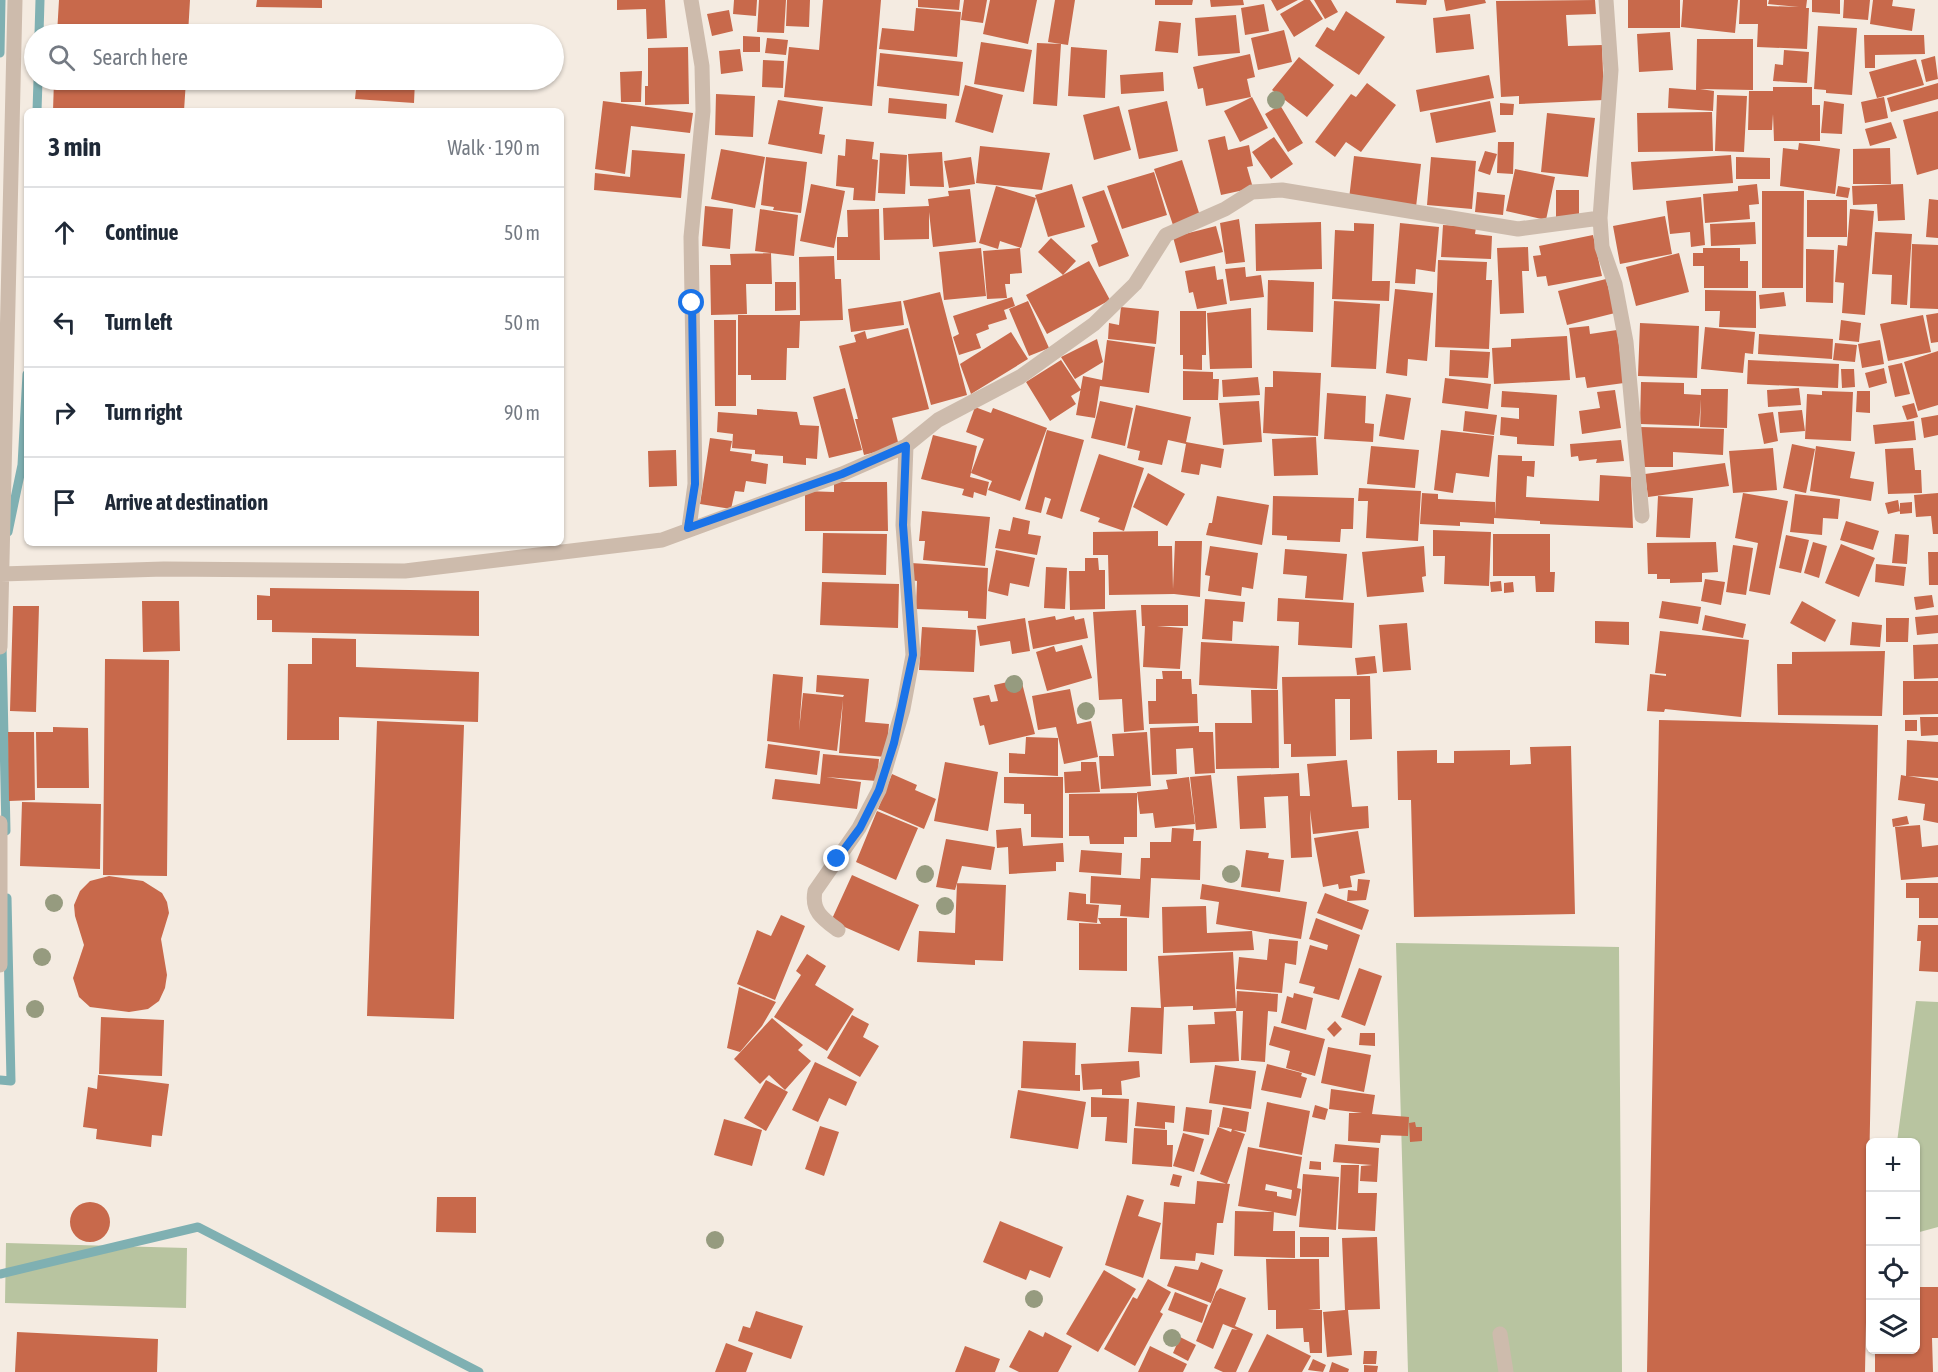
<!DOCTYPE html>
<meta charset="utf-8">
<style>
:root{--surface:#fff;--page:#f2f2f3;--text:#1f2937;--muted:#747a83;--line:#e0e1e3}
body{margin:0;font-family:"Asap Condensed",sans-serif;background:var(--page);color:var(--text)}
.controls{position:absolute;right:18px;bottom:18px;display:grid;overflow:hidden;border-radius:9px;box-shadow:0 2px 4px #0004}
.controls button{width:54px;height:54px;display:grid;place-items:center;padding:0;border:0;border-bottom:2px solid var(--line);background:var(--surface);color:var(--text);font:30px sans-serif}
.stop{position:absolute;width:18px;height:18px;margin:-14px;border:4px solid #1a73e8;border-radius:50%;background:#fff}
.stop.end{background:#1a73e8;border-color:#fff;box-shadow:0 2px 6px #0008}
.list{margin:0;padding:0;list-style:none}
h2{display:flex;justify-content:space-between;align-items:center;height:78px;margin:0;padding:0 24px;font-size:26px}
h2 small{font-size:20px;font-weight:400;color:var(--muted)}
.list li{display:grid;grid-template-columns:39px 1fr auto;gap:18px;align-items:center;box-sizing:border-box;height:90px;padding:0 24px;border-top:2px solid var(--line)}
.list b{display:block;font-size:22px;white-space:nowrap}
.list em{font-size:20px;font-style:normal;color:var(--muted)}
.icon{flex:none;width:33px;height:33px;fill:none;stroke:currentColor;stroke-width:2;stroke-linecap:round;stroke-linejoin:round}
.map{position:relative;flex:none;width:1938px;height:1372px;overflow:hidden}
.search{position:absolute;background:var(--surface);box-shadow:0 2px 4px #0004;left:24px;top:24px;width:540px;height:66px;display:flex;align-items:center;gap:15px;box-sizing:border-box;padding:0 21px;border-radius:33px;color:var(--muted);font-size:22px}
.panel{position:absolute;background:var(--surface);box-shadow:0 2px 4px #0004;left:24px;top:108px;width:540px;height:438px;border-radius:9px}
.map>svg:first-child{display:block}
.green{fill:#b8c4a0}
.lines{fill:none;stroke-linecap:round;stroke-linejoin:round}
.stream{stroke:#7fb0b2;stroke-width:9}
.building{fill:#c8694b;fill-rule:evenodd}
.minor{stroke:#cdbbac;stroke-width:15}
.tree{fill:#969b7f}
.route{stroke:#1a73e8;stroke-width:8}
</style>
<div class="map">
<svg width="1938" height="1372" viewBox="0 0 1938 1372">
<rect width="100%" height="100%" fill="#f4ebe1"/>
<path class="green" d="M1396,943l223,4 3,425h-214z
M1916,1001l22,1v225l-22,6v-91h-19z
M6,1243l181,5 -1,60 -181,-5z"/>
<g class="lines">
<path class="stream" d="M39,34l1,-34
M0,53l1,-53
M37,111l1,-31
M8,532l14,-67 5,-91
M2,644l4,187
M0,1080l11,1 -4,-183
M0,1274l198,-47 281,145"/>
</g>
<path class="building" d="M59,0h131l-2,34h-131z
M257,0h65v8l-66,-1z
M617,0h48l2,38 -20,1 -1,-30 -29,1z
M734,0h23l-1,16 -23,-2z
M759,0h27l-2,33 -27,-1z
M787,0h23l-1,27 -23,-1z
M823,0h58l-9,106 -88,-9 5,-50 30,3z
M918,0h42l-1,10 -41,-3z
M964,0h23l-4,23 -22,-3z
M990,0h47l-9,44 -45,-10z
M1055,0h20l-7,45 -20,-3z
M1155,0h38l-1,5h-37z
M1210,0h33l1,5 -33,2z
M1271,0h27l-21,11z
M1304,0h6l13,19 -29,18 -14,-23z
M1314,0h17l7,12 -13,7z
M1396,0h31l-1,5 -30,-2z
M1444,0h41l1,3 -40,8z
M1595,0l1,14 -30,1 2,31 34,-1 2,55 -85,4v-8l-18,1 -5,-96z
M1628,0h52v28h-52z
M1683,0h55l-3,33 -54,-6z
M1740,0h27v6l32,1 -31,-3 1,-4h38l-1,8h3l-2,41 -50,-2 1,-23h-19z
M1812,0h28v14l-28,-2z
M1844,0h26l-2,20 -25,-2z
M1873,0h20l-1,6 23,3 -3,22 -42,-7z
M1264,4l5,27 -24,4 -4,-27z
M916,8l45,4 -4,45 -78,-8 3,-21 32,3z
M729,10l4,21 -21,5 -5,-22z
M1346,11l39,26 -26,38 -44,-29 12,-19 7,4z
M1470,14l4,35 -38,4 -3,-35z
M1236,15l4,38 -42,3 -3,-38z
M1159,21l22,2 -3,30 -23,-2z
M1818,26l39,2 -5,67 -26,-2v-3l-12,-1z
M1284,30l8,32 -34,8 -7,-32z
M1670,32l3,38 -34,2 -2,-38z
M1864,35h60l1,19 -50,1v13h-10z
M743,36l17,1v15h-17z
M767,38l21,2 -2,15 -21,-2z
M1697,39h56v51l-53,-1 14,2 -1,20 -45,-3 1,-20 27,2z
M981,42l51,8 -8,42 -50,-8z
M1037,43l24,1 -4,62 -24,-2z
M688,47l1,57 -44,1v-19h3v-38z
M1071,47l36,3 -2,48 -37,-2z
M740,49l3,22 -22,3 -2,-23z
M1784,50l25,2 -2,31 -34,-2 2,-17 8,1z
M880,53l83,9 -4,34 -82,-10z
M1250,54l5,23 -8,2 4,18 -45,9 -3,-18 -5,1 -5,-22z
M1935,56l3,23 -12,3 -5,-22z
M1299,57l35,28 -27,32 -35,-27z
M1916,59l8,26 -47,13 -8,-26z
M763,60l21,1 -1,27 -21,-1z
M642,71l-1,31h-20l-1,-30z
M1163,72l1,19 -43,3 -1,-19z
M1489,75l5,23 -74,14 -4,-22z
M54,80h132l-2,31h-131z
M357,80h58l-1,23 -59,-4z
M1367,83l29,22 -35,47 -15,-10 -11,15 -20,-15 36,-48 5,3z
M1938,83v16l-47,13 -4,-14z
M965,85l38,10 -10,38 -38,-11z
M1773,87h39v18h8v36h-46l-1,-27 -1,16h-24l1,-39h24z
M716,94l39,2 -2,41 -38,-2z
M1717,95l30,1 -3,56 -29,-1z
M1252,97l16,31 -28,14 -16,-31z
M1884,97l4,21 -23,5 -4,-21z
M889,98l58,6 -1,15 -58,-6z
M778,100l45,7 -4,27 6,1 -3,19 -54,-10z
M603,101l90,12 -3,20 -59,-7 -6,48 -30,-5z
M1167,101l11,50 -39,8 -11,-49z
M1490,101l6,31 -60,11 -6,-30z
M1824,101l20,3 -2,30 -21,-1z
M1500,103l14,1 -1,11h-13z
M1280,105l23,38 -15,9 -23,-38z
M1119,106l12,44 -37,10 -11,-45z
M1938,111v58l-21,6 -14,-55z
M1712,112l1,39 -75,1 -1,-39z
M1547,113l48,5 -7,59 -47,-5z
M1891,122l6,16 -27,8 -5,-17z
M1225,136l3,14 21,-5 4,21 -6,1 6,21 -32,7 -13,-55z
M1274,137l19,27 -22,15 -19,-27z
M846,139l28,3 -2,17 6,1 -3,41 -22,-1 1,-12 -18,-2 2,-31 7,1z
M1498,142h16l-1,32 -16,-1z
M1799,143l41,6 -5,45 -55,-8 3,-38 15,2z
M980,146l70,7 -8,37 -66,-7z
M1890,148l1,36h-38v-35z
M721,149l44,8 -10,51 -44,-9z
M632,150l53,4 -4,44 -87,-8 1,-17 35,4z
M1485,151l12,3 -7,21 -12,-4z
M942,152l2,35 -34,-1 -2,-32z
M880,153l27,2 -2,39 -27,-1z
M1731,155l2,28 -100,7 -2,-28z
M1354,156l67,8 -5,43 -67,-8z
M766,157l41,5 -6,51 -28,-3 1,-3 -13,-2z
M971,157l4,27 -26,4 -5,-27z
M1431,157l45,4 -4,48 -45,-4z
M1736,157l34,1v21h-34z
M1182,160l19,59 -27,9 -20,-59z
M1515,169l40,8 -9,43 -40,-9z
M1154,172l13,43 -45,14 -15,-43z
M811,184l34,7 -11,57 -34,-7z
M1072,184l13,43 -37,10 -12,-39 -15,50 -21,-7 -2,8 -19,-6 17,-57 40,12 -1,-3z
M1757,184l2,20 -10,1 1,14 -45,4 -2,-29 35,-3v-5z
M1903,184l2,36 -27,1 -1,-17 -24,1 -1,-19z
M1838,186l12,2 -2,10 -12,-2z
M970,189l6,53 -43,5 -4,-35v27l-45,1 -1,-32 46,-2 -1,-7 21,-3 -1,-5z
M1104,190l25,66 -30,11 -8,-22 7,-3 -16,-45z
M1556,190h23v27l-23,1z
M1762,191h42l-1,97h-41z
M1477,192l28,3 -2,20 -28,-3z
M1701,197l4,48 -14,2 -1,-15 -20,2 -4,-33z
M1929,199l9,1v38l-12,-1z
M1807,200h40v37h-40z
M705,206l28,3 -3,40 -28,-3z
M760,209l38,6 -4,41 -39,-5z
M879,209l1,51h-43v-23h11l-1,-27z
M1850,209l24,2 -9,104 -23,-2 2,-30 -9,-1 3,-37 9,1z
M1665,216l7,38 -52,10 -7,-38z
M1239,219l6,43 -19,2 -6,-41z
M1321,222l1,47 -66,2 -1,-47z
M1755,222l1,22 -45,2 -1,-22z
M1354,223l20,1 -2,57h18l-1,20 -57,-2 3,-69 19,1z
M1400,223l39,4 -4,45 -19,-3 -1,15 -20,-1z
M1443,225l33,2 -1,7 17,2 -1,23 -50,-2z
M1216,226l7,26 -43,11 -7,-26z
M1875,232l37,2 -5,71 -16,-1 1,-29 -20,-1z
M1593,235l9,41 -54,10 -2,-10 -9,1 -4,-21 8,-1 -2,-9z
M1051,238l25,23 -13,14 -25,-23z
M1912,244l26,1v64l-28,-1z
M1528,247l1,24h-7l2,42 -24,1 -3,-66z
M981,248l5,48 -42,4 -5,-48z
M1020,248l2,25 -12,1v10h-5l2,14 -20,1 -4,-48z
M1703,248h37v13h8v27h-44v-22h-11v-13h10z
M1806,249l28,1 -1,53 -27,-1z
M771,253l1,31h-26l1,30 -36,1 -1,-50h21l-1,-11z
M1679,253l10,39 -53,14 -10,-39z
M834,256l1,23h6l2,41 -43,1 -1,27h-12l-1,32h-35v-5h-13v-60h62l-1,-58z
M1438,260l49,2 -1,18h6l-3,69 -54,-2z
M1089,261l21,39 -63,34 -21,-39z
M1215,266l2,14 6,-1 4,25 -30,5 -4,-17 -4,1 -4,-22z
M1245,267l1,10 15,-2 3,22 -34,4 -5,-32z
M1606,279l9,34 -48,12 -9,-34z
M1268,280l46,2 -1,50 -46,-2z
M775,282h21v28l-21,1z
M1395,289l38,4 -6,68 -19,-2 -1,17 -21,-3z
M1705,290l51,1v37l-37,-1 1,-16h-15z
M940,292l27,103 -36,10 -28,-104z
M1784,292l2,14 -26,3 -1,-14z
M1012,297l3,9 -11,4 3,9 -19,6 1,4 -13,5 5,14 -22,7 -6,-18 6,-3 -6,-18z
M901,301l3,24 -53,7 -3,-23z
M1028,301l21,47 -20,8 -20,-47z
M1334,301l46,3 -4,65 -45,-2z
M1121,307l38,4 -3,33 -48,-5 1,-16 10,2z
M1251,308l1,60 -42,1 -3,-56z
M1180,311h26v44h-4v15l-19,-1v-14h-3z
M1938,313v29l-7,1 -5,-28z
M1923,315l8,37 -43,9 -8,-37z
M714,320h22v86h-21z
M1841,320l20,3 -2,19 -20,-2z
M1640,323l59,3 -2,52 -59,-2z
M1589,326l1,8 27,-4 7,53 -37,5 -2,-11 -9,1 -7,-50z
M1705,327l50,5 -2,22 -8,-1 -2,20 -42,-4z
M908,328l21,81 -37,9 7,28 -35,9 -9,-36h3l-19,-73 17,-4 -2,-7 11,-4 2,8z
M1011,332l17,27 -57,35 -11,-30z
M1759,334l74,5 -1,20 -74,-5z
M1567,336l3,44 -76,4 -2,-36 19,-1v-8z
M1097,339l6,23 -28,17 -14,-22z
M1107,340l48,7 -6,46 -49,-7 -5,32 -19,-3 7,-39 19,4z
M1880,340l4,24 -22,4 -4,-24z
M1835,343l22,2 -2,17 -22,-2z
M1450,350l40,2 -2,26 -39,-2z
M1938,351v54l-20,6 -14,-49z
M1061,360l20,30 -10,6 5,8 -26,17 -24,-39z
M1748,360l91,4 -1,24 -91,-4z
M1902,363l8,31 -15,3 -7,-31z
M1884,368l3,15 -18,5 -4,-15z
M1841,369h13l1,18 -13,1z
M1183,371l30,1v7h6l-1,21h-35z
M1273,371l48,2 -3,63 -55,-3 2,-46h8z
M1258,377l2,18 -37,2 -1,-17z
M1445,378l46,6 -3,25 -46,-6z
M1641,382l43,1v11l17,1v-6h27l-1,39 -27,-1 1,-28 -2,27 -59,-2z
M845,388l17,62 -33,8 -16,-61z
M1799,388l2,17 -33,2 -1,-17z
M1615,390l6,38 -39,6 -3,-23 21,-3 -3,-16z
M1502,391l55,4 -3,51 -37,-2v-7l-17,-2 1,-18 18,2v-11l-18,-1z
M1822,391l31,1 -2,49 -46,-2 2,-45 15,1z
M1857,391h13v22l-14,-1z
M1327,393l39,3 -1,27 9,1 -1,18 -49,-3z
M1386,394l25,4 -7,42 -25,-4z
M1100,401l33,7 -8,38 -34,-8z
M1259,401l3,41 -39,3 -4,-42z
M1914,403l4,14 -11,3 -5,-14z
M1136,405l55,12 -5,25 38,7 -3,19 -20,-4 -2,11 -18,-3 5,-28 -18,-4 -6,25 -24,-5 2,-9 -13,-3z
M975,407l16,6 2,-5 54,20 -27,73 -32,-11 4,-9 -21,-8 13,-34 -18,-7z
M757,409l40,3 3,13 19,1 -2,33 -11,-1v7l-23,-2v-7l-28,-2v-4l-23,-2 1,-14 -16,-2 1,-20 39,3z
M1802,410l3,21 -25,2 -2,-21z
M1465,411l32,4 -3,20 -31,-4z
M1773,412l5,29 -14,3 -6,-30z
M1938,415v20l-14,3 -3,-20z
M1914,421l2,19 -41,4 -2,-19z
M1640,427l84,2 -1,26 -50,-3v15h-33z
M1047,430l37,10 -22,79 -16,-5 5,-15 -6,-2 -4,16 -16,-4z
M1441,430l53,6 -5,41 -33,-4 -3,20 -19,-3z
M933,435l44,11 -7,31 19,5 -3,14 -12,-4 -1,6 -11,-3 2,-6 -43,-10z
M1316,437l2,38 -44,1 -2,-37z
M710,438l22,3 -2,10 22,3 -1,7 17,3 -2,20 -20,-3 -2,11 -9,-1 -4,18 -31,-5z
M1621,440l3,21 -28,2 1,-4 -18,2 -1,-5 -7,1 -1,-13z
M1792,444l23,5 -9,44 -23,-5z
M1371,446l48,4 -4,38 -48,-4z
M1816,446l39,6 -5,26 24,4 -3,19 -61,-10z
M1773,448l4,42 -44,3 -4,-42z
M1913,448l2,22h6l1,23 -34,1 -3,-45z
M676,450l1,36 -28,1 -1,-36z
M1099,454l45,14 -20,63 -26,-9 2,-4 -20,-7z
M1498,455l24,1v5h13l-1,16 -7,-1 -1,21 73,4 1,-26 31,2 2,51 -93,-4v-3l-46,-3v6l-34,-2v4l-40,-2 2,-31 16,1v5l57,3v14z
M1725,463l4,23 -81,11 -3,-23z
M1148,473l37,21 -18,32 -34,-19z
M834,482h53l1,49h-83v-40l29,1z
M1359,488l62,3 -3,50 -52,-3 2,-37h-10z
M1743,493l45,8 -18,94 -21,-4 9,-48 -23,-5z
M1938,493v41h-5l-2,-18 -15,1 -2,-22z
M1795,494l45,5 -2,20 -15,-1 -1,17 -32,-3z
M1217,496l52,9 -7,40 -56,-10 3,-12h3z
M1273,496l81,2 -1,31h-12l-1,13 -53,-2v-4l-15,-1z
M1658,496l35,2 -3,40 -34,-1z
M1898,500l2,11 -12,3 -3,-11z
M1912,502v11l-12,1v-11z
M922,511l68,6 -5,49 -62,-6 2,-19h-6z
M1013,517l17,4 -2,13 13,2 -4,19 -42,-7 4,-19 11,2z
M1846,521l33,10 -6,19 -33,-10z
M1433,530l58,2 -2,54 -45,-2 1,-28h-12z
M1158,531v15h14l1,43 2,-48h27l-2,56 -26,-3 -65,1 -1,-40h-15v-23z
M823,533l64,1 -1,41 -64,-2z
M1493,534h57v38h5l-1,20h-18l-1,-16h-42z
M1895,534l14,1 -2,29 -15,-1z
M1786,535l23,5 -8,33 -22,-5z
M1716,542l2,30 -16,1v9l-32,1v-4h-13v-5h-9l-1,-31z
M1813,542l14,4 -8,32 -15,-5z
M1841,544l34,14 -16,39 -34,-14z
M1733,545l20,3 -7,47 -20,-3z
M1210,546l48,7 -5,36 -11,-2 -1,9 -33,-5 2,-15 -5,-1z
M1424,546l2,30 -4,1 2,15 -57,5 -5,-45z
M1285,549l62,5 -4,46 -38,-2 2,-22 -24,-2z
M996,550l39,8 -6,29 -19,-4 -2,13 -20,-5z
M1928,552h10v33h-9z
M1085,558h13l1,12h6v39l-35,1 -1,-39h16z
M911,563l77,5 -2,51 -18,-1v-7l-52,-2 1,-28 -6,-1z
M1876,564l30,3 -2,19 -29,-4z
M1046,567l21,1 -2,41 -21,-1z
M1705,579l20,3 -4,23 -20,-4z
M1501,581l1,10 -11,1 -1,-10z
M822,582l77,2 -1,44 -78,-3z
M1513,582l1,10 -10,1v-10z
M270,588l209,3v45l-207,-4v-12h-15v-25l13,1z
M1932,595l2,12 -18,3 -2,-13z
M1278,598l76,5 -2,45 -54,-3 1,-23 -22,-1z
M1205,599l40,3 -2,20 -10,-1 -1,20 -30,-2z
M142,601h37l1,50 -37,1z
M1662,601l39,6 -3,17 -39,-6z
M1802,601l34,19 -11,22 -35,-19z
M1141,605h47v21h-31l26,2 -3,41 -37,-2 2,-41h-3z
M13,606h26l-3,106 -26,-1z
M1136,610l8,120 -20,2 -2,-33 -23,1 -6,-88z
M1705,615l41,9 -3,14 -41,-8z
M1938,615v18l-21,2 -2,-18z
M1055,616l1,4 18,-4 1,4 9,-2 4,20 -55,11 -5,-28z
M1025,618l5,33 -18,3 -2,-13 -30,5 -3,-20z
M1886,618h23l-1,24h-22z
M1595,621l34,1v23l-34,-2z
M1852,622l30,3 -2,22 -30,-2z
M1407,623l4,47 -28,2 -4,-47z
M922,627l54,3 -2,42 -55,-2z
M1660,631l89,9 -8,77 -76,-8 -1,3 -17,-1 3,-37 16,2v-2l-11,-1z
M312,638l44,1v28l123,5 -1,50 -139,-5v23h-52l1,-76h24z
M1201,642l78,4 -2,43 -78,-4z
M1938,644v34l-24,1 -1,-34z
M1082,645l10,33 -45,13 -11,-39 18,-6 2,6z
M1885,651l-3,65 -104,-1 -1,-51h15v-12z
M1375,656l2,17 -20,2 -2,-17z
M105,659l64,1 -2,216 -64,-1z
M1162,671h20v8h9l1,15h5l1,29 -49,1 -1,-23h8v-22h7z
M773,674l30,3 -4,54 4,-38 40,4 1,-2 -28,-3 1,-17 52,4 -4,43 24,2 -3,33 -47,-4 4,-53 -6,51 -70,-10z
M1370,676l2,63 -22,1v-41h-15l1,57 -45,1v-13h-7l-2,-67z
M1021,679l14,55 -46,11 -5,-20 -4,1 -7,-28 16,-3 2,7 7,-1 -4,-16z
M1903,681h35v33l-35,1z
M1070,689l7,35 14,-3 7,36 -34,7 -8,-37 -18,3 -6,-34z
M1251,690h27l1,78 -63,1 -1,-46h37z
M1920,717h18v18l-17,1z
M1659,720l219,5 -13,647h-218z
M1905,720h12v11h-12z
M377,721l87,4 -10,294 -87,-3z
M1199,726v6h14l2,41 -20,1 -2,-26 -17,1 1,25 -25,1 -2,-47z
M53,727l35,1 1,60h-52l-1,-56h17z
M8,732h26l1,68 -26,1z
M1147,732l4,54 -50,3 -2,-33h15l-2,-22z
M1026,737l32,1v38l-49,-3v-20l16,1z
M1907,740l31,2v36l-30,-2 30,5v42l-15,-3 2,-16 -27,-4 3,-25 5,1z
M768,744l52,7 -3,24 -52,-7z
M1571,746l4,168 -161,3 -3,-117h-13l-1,-49 40,-1v13h17v-12l56,-1v15l21,-1 -1,-17z
M823,754l56,5 -2,22 -51,-4 35,5 -4,27 -85,-10 3,-20 45,5z
M1347,760l5,47 16,-1 1,22 -56,6 -3,-24 2,47 -21,1 -3,-62 -24,1 2,31 -26,1 -3,-53 62,-3 1,23h10l-3,-32z
M945,762l53,10 -10,59 -54,-10z
M1081,762h15l4,30 -35,1 -1,-21 17,-1z
M892,774l25,11 -2,5 21,9 -12,30 -46,-20z
M1211,775l6,53 -21,2 -6,-53z
M1004,777h59v61l-32,-1v-23h-7v-10l-20,-1z
M1189,777l6,47 -40,4 -2,-15 -13,1 -3,-22 31,-3 -2,-9z
M1137,793v44h-13v7h-34l-1,-8h-20v-42z
M22,802l79,2 -1,65 -80,-3z
M877,811l41,17 -22,52 -40,-18z
M1907,816l2,8 -16,3 -1,-8z
M1920,825l2,22 16,-2v32l-37,3 -6,-53z
M1021,828l2,18 40,-3 1,19h-8v9l-47,3 -1,-27 -11,1 -1,-18z
M1172,828l22,1 -1,12h8l-1,39 -49,-2 -2,40 -29,-2 1,-11 -31,-2 1,-27 49,3 1,-21h9v-16h21z
M1358,831l7,42 -15,3 2,11 -13,2 -1,-5 -15,3 -9,-49z
M946,839l49,8 -4,23 -29,-4 -7,24 -19,-3z
M1081,850l41,3 -1,22 -42,-3z
M1246,850l23,3 -1,5 16,2 -4,32 -39,-5z
M852,875l67,30 -20,46 -68,-30z
M109,876l34,5 19,12 5,9 2,11 -8,26 6,36 -2,13 -6,13 -11,8 -19,3 -39,-5 -11,-10 -6,-19 11,-33 -9,-29 -1,-11 6,-14 10,-10z
M1358,879l12,1 -4,20 -19,1 1,-11 9,1z
M957,883l49,2 -3,76 -28,-1v5l-58,-3 2,-31 36,2z
M1906,883h32v35h-19v-20h-13z
M1202,884l105,18 -6,37 -85,-15 3,-22 -19,-3z
M1069,892l17,2v10l13,1 -2,18 -30,-3z
M1325,893l44,17 -7,20 -45,-17z
M1206,906l1,27 45,-2 2,19 -91,3 -1,-46z
M781,915l24,11 -30,74 -38,-16 20,-54 14,6z
M1098,918h29v53l-48,-1v-47l22,1z
M1316,918l44,17 -21,65 -26,-7 2,-6 -16,-4 11,-38 17,5 1,-5 -19,-6z
M1918,925h20v47l-19,-1 2,-30h-4z
M1269,939l29,2 -2,24 -11,-2 -3,30 -46,-4 3,-32 28,3z
M1233,952l3,56 -43,2v-4l-29,1 -2,47 -34,-2 3,-45 30,1 -3,-52z
M807,954l19,12 -11,19 39,24 -27,42 -53,-34 27,-42 -5,-4z
M1359,968l23,8 -17,50 -24,-9z
M739,987l37,15 -14,24 -22,26 -13,-4z
M1237,991l41,3 -1,18 -9,-1 -3,51 -24,-2 2,-49h-7z
M1294,993l19,5 -7,32 -25,-7 6,-27 6,2z
M1236,1011l3,50 -49,2 -2,-38 27,-1 -1,-12z
M852,1015l17,9 -6,13 16,9 -19,31 -33,-19z
M101,1017l63,3 -2,56 -63,-2z
M772,1018l31,27 -5,5 13,11 -26,29 -16,-15 -9,9 -26,-25z
M1335,1021l7,8 -8,8 -7,-8z
M1274,1026l51,13 -10,37 -29,-8 4,-17 -21,-6z
M1360,1033h15v13l-16,-1z
M1023,1041l53,2 -1,32h5v16l-59,-3z
M1328,1047l43,8 -7,37 -43,-9z
M1139,1061l1,16 -19,4 1,14h-20v-6l-19,1 -2,-26z
M815,1062l42,20 -11,24 -17,-8 -11,24 -26,-12z
M1267,1064l35,9 -1,3 6,2 -6,20 -40,-8z
M1215,1065l41,6 -5,38 -42,-6z
M98,1075l71,9 -7,52 -10,-1 -1,12 -55,-8 1,-10 -14,-2 5,-40 9,2z
M766,1080l22,12 -22,39 -22,-13z
M1331,1089l44,6 -3,19 37,3 -1,19 -27,-1 -1,8 -32,-2 1,-28h13l-33,-4z
M1018,1090l68,12 -8,47 -68,-11z
M1091,1097l38,2 -2,44 -22,-2 2,-24h-16z
M1137,1102l38,4 -1,17 -9,-1v7l-30,-3z
M1267,1102l43,9 -8,44 -43,-8z
M1315,1105l13,4 -3,11 -13,-3z
M1186,1107l26,3 -3,25 -26,-4z
M1223,1107l26,5 -3,20 -13,-2 12,4 -18,50 -27,-10 18,-47 13,5 1,-3 -13,-2z
M724,1119l38,11 -10,36 -38,-11z
M1415,1122l1,5h6v14l-12,1 -1,-19z
M820,1126l19,6 -15,44 -19,-7z
M1134,1128l33,2v15h6l-1,22 -40,-3z
M1183,1133l21,6 -10,33 -21,-6z
M1335,1144l44,4 -2,34 -17,-1 1,-15 11,-1 -39,-3z
M1248,1147l54,10 -5,31 4,1 -5,27 -58,-10zM1266,1184l26,6 -1,9 -14,-3v-4l-12,-2z
M1310,1161l11,1v8l-12,-1z
M1341,1165h18l-1,28h19l-2,38 -37,-2z
M1173,1174l9,2 -3,11 -9,-2z
M1303,1174l36,3 -3,53 -37,-3z
M1197,1181l33,3 -7,39h-6l-3,32 -18,-2 -1,8 -35,-2 4,-57 31,2z
M1127,1195l17,5 -6,16 23,7 -18,55 -38,-13z
M437,1197h39v36l-40,-1z
M70 1222a20 20 0 1 1 40 0a20 20 0 1 1-40 0Z
M1235,1211l39,1 -1,19h22v27l-61,-2z
M1000,1221l63,26 -13,31 -20,-8 -4,10 -43,-18z
M1300,1237h29v20h-29z
M1377,1237l3,72 -32,1 4,45 -25,2 -4,-45 22,-2 -3,-72z
M1266,1259h53l1,50 -12,1h14v43h-12l-1,-11h-5l-1,-14 -27,1v-19h-8z
M1201,1262l22,8 -12,33 -44,-17 8,-20 23,4z
M1104,1270l32,19 -38,63 -32,-18z
M1148,1279l23,13 -11,20 3,2 -28,52 -31,-17 29,-52 4,2z
M1916,1287h22v51h-6l1,34h-58v-22h41z
M1220,1288l26,10 -11,28 18,8 -17,38h-13l-9,-4 18,-39 6,1 -15,-6 -10,25 -17,-8 20,-49z
M1175,1292l33,13 -6,18 -34,-13z
M756,1311l47,15 -12,33 -53,-18 5,-15 7,2z
M1029,1330l14,7 2,-5 27,14 -14,26h-39l-10,-5z
M17,1332l141,7 -1,33h-142z
M1267,1334l44,22 -9,16h-54z
M1180,1337l16,8 -8,16 -15,-8z
M726,1343l27,10 -7,19h-31z
M965,1346l35,13 -5,13h-40z
M1150,1346l37,18 -4,8h-45z
M1364,1351h13l-1,13h-13z
M1313,1359l13,6 -3,7 -15,-2z
M1332,1362l17,7 -1,3h-19z
M1364,1365l14,1 -1,6h-13z"/>
<g class="lines">
<path class="minor" d="M1606,0l5,70 -11,148 2,29 13,37 11,58 16,174
M689,528l6,-44 -4,-247 12,-126 -1,-45 -11,-66
M1,574l163,-5 241,2 257,-31 180,-66 64,-28 32,-26 82,-43 74,-53 41,-40 31,-49 59,-26 27,-17 30,-2 236,39 82,-11
M0,647l15,-647
M0,823v142
M838,930c-15,-11 -27,-19 -23,-39l44,-63 20,-38 24,-81 10,-54 -10,-130 3,-79
M1500,1334l6,38"/>
</g>
<g class="tree">
<circle cx="1276" cy="100" r="9"/>
<circle cx="1014" cy="684" r="9"/>
<circle cx="1086" cy="711" r="9"/>
<circle cx="925" cy="874" r="9"/>
<circle cx="1231" cy="874" r="9"/>
<circle cx="54" cy="903" r="9"/>
<circle cx="945" cy="906" r="9"/>
<circle cx="42" cy="957" r="9"/>
<circle cx="35" cy="1009" r="9"/>
<circle cx="715" cy="1240" r="9"/>
<circle cx="1034" cy="1299" r="9"/>
<circle cx="1172" cy="1338" r="9"/>
</g>
<g class="lines">
<path class="route" d="M692,303l3,181 -7,44 154,-54 64,-28 -3,79 10,130 -19,88 -15,47 -19,38 -23,31"/>
</g>
</svg>
<div class="controls">
<button>+</button>
<button>−</button>
<button><svg class="icon" aria-label="locate" viewBox="0 0 24 24"><circle cx="12" cy="12" r="6"/><path d="M12 2v4M12 18v4M2 12h4M18 12h4"/></svg></button>
<button><svg class="icon" aria-label="layers" viewBox="0 0 24 24"><path d="M12 4l9 5-9 5-9-5zM3 14l9 5 9-5"/></svg></button>
</div>
<div class="stop" style="left:692px;top:303px"></div>
<div class="stop end" style="left:837px;top:859px"></div>
<div class="search"><svg class="icon" aria-label="search" viewBox="0 0 24 24"><circle cx="10" cy="10" r="6"/><path d="M15 15l6 6"/></svg>Search here</div>
<section class="panel">
<h2>3 min<small>Walk · 190 m</small></h2>
<ul class="list">
<li><svg class="icon" aria-label="ahead" viewBox="0 0 24 24"><path d="M12 20V5M6 11l6-6 6 6"/></svg><div><b>Continue</b></div><em>50 m</em></li>
<li><svg class="icon" aria-label="left" viewBox="0 0 24 24"><path d="M17 20v-9H6M10 6l-5 5 5 5"/></svg><div><b>Turn left</b></div><em>50 m</em></li>
<li><svg class="icon" aria-label="right" viewBox="0 0 24 24"><path d="M7 20v-9h11M14 6l5 5-5 5"/></svg><div><b>Turn right</b></div><em>90 m</em></li>
<li><svg class="icon" aria-label="arrive" viewBox="0 0 24 24"><path d="M6 21V4h12l-3 4 3 4H6"/></svg><div><b>Arrive at destination</b></div></li>
</ul>
</section>
</div>
